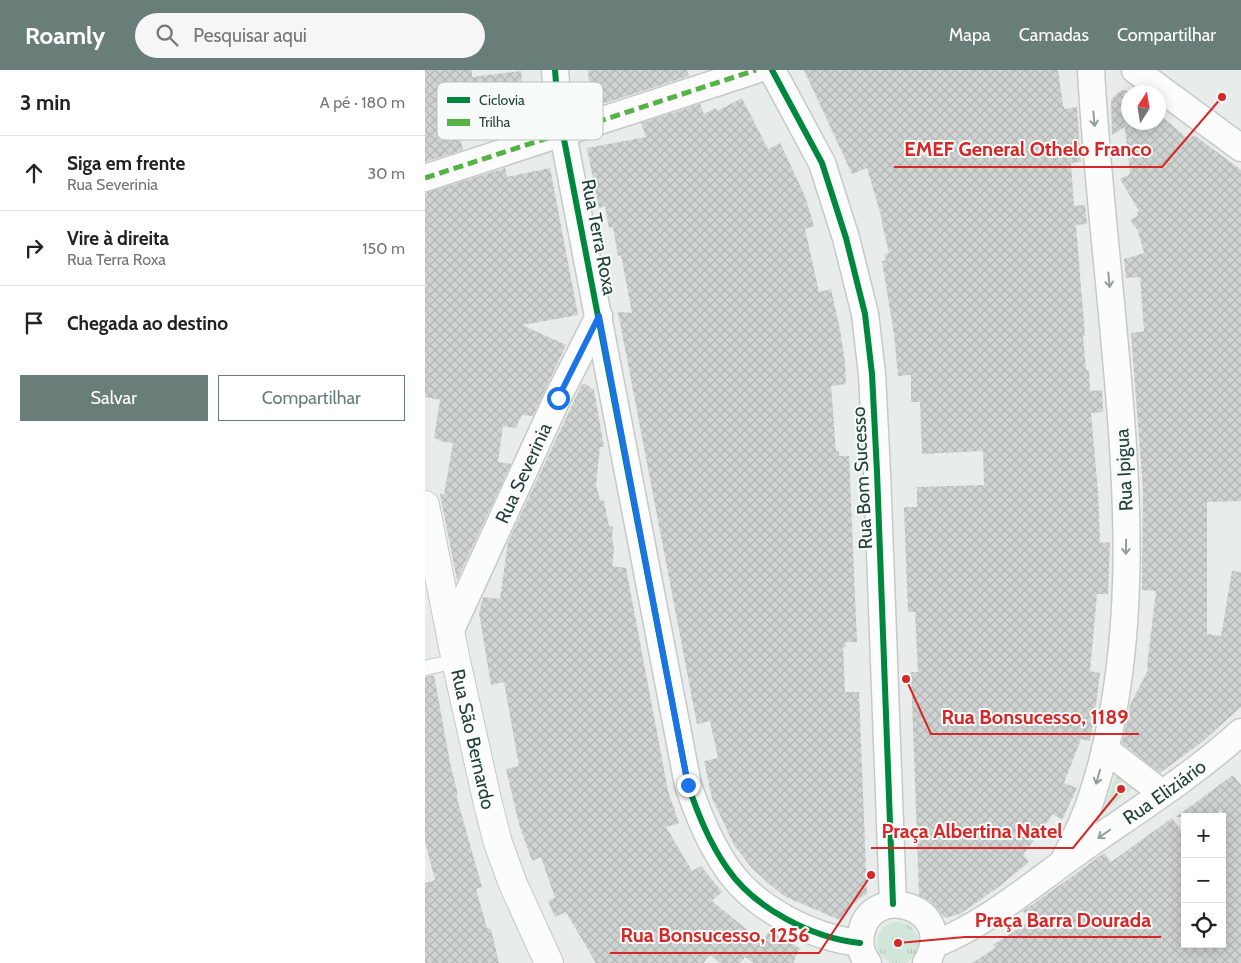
<!DOCTYPE html>
<html lang="pt">
<meta charset="utf-8">
<style>
:root{--surface:#fff;--page:#f6f6f6;--text:#222;--muted:#767676;--line:#e0e0e0;--accent:#697e78}
body{margin:0;font-family:Cabin,sans-serif;background:var(--page);color:var(--text)}
.controls{position:absolute;right:15px;bottom:15px;display:grid;overflow:hidden;border-radius:0px;box-shadow:0 2px 12px #0003}
.controls button{width:45px;height:45px;display:grid;place-items:center;padding:0;border:0;border-bottom:1px solid var(--line);background:var(--surface);color:var(--text);font:25px sans-serif}
.compass{position:absolute;left:696px;top:15px;width:45px;height:45px;border-radius:50%;background:var(--surface);box-shadow:0 2px 12px #0003;rotate:12deg}
.stop{position:absolute;width:15px;height:15px;margin:-11px;border:4px solid #1a73e8;border-radius:50%;background:#fff}
.stop.end{background:#1a73e8;border-color:#fff;box-shadow:0 1px 5px #0008}
.list{margin:0;padding:0;list-style:none}
h2{display:flex;justify-content:space-between;align-items:center;height:65px;margin:0;padding:0 20px;font-size:21px}
h2 small{font-size:16px;font-weight:400;color:var(--muted)}
.list li{display:grid;grid-template-columns:32px 1fr auto;gap:15px;align-items:center;box-sizing:border-box;height:75px;padding:0 20px;border-top:1px solid var(--line)}
.list b{display:block;font-size:19px;white-space:nowrap}
.list p{margin:0;font-size:16px;white-space:nowrap;color:var(--muted)}
.list em{font-size:16px;font-style:normal;color:var(--muted)}
.actions{display:flex;gap:10px;padding:15px 20px}
.actions a{flex:1;padding:11px 0;border:1px solid var(--accent);border-radius:0px;text-align:center;font-size:18px;color:var(--accent)}
.actions .main{background:var(--accent);color:#fff}
.icon{flex:none;width:28px;height:28px;fill:none;stroke:currentColor;stroke-width:2;stroke-linecap:round;stroke-linejoin:round}
.map{position:relative;flex:none;width:816px;height:893px;overflow:hidden}
header{display:flex;align-items:center;gap:30px;box-sizing:border-box;height:70px;padding:0 25px;background:var(--accent);color:#fff}
header strong{font-size:24px}
nav{display:flex;gap:28px;margin-inline-start:auto;font-size:18px}
.search{width:350px;height:45px;background:var(--page);display:flex;align-items:center;gap:12px;box-sizing:border-box;padding:0 18px;border-radius:28px;color:var(--muted);font-size:19px}
main{display:flex}
aside{flex:1;background:var(--surface)}
.map>svg:first-child{display:block}
.grass{fill:url(#grass-tufts)}
.building{fill:url(#building-cross-hatch)}
.lines{fill:none;stroke-linecap:round;stroke-linejoin:round}
.service-casing{stroke:#c5cac8;stroke-width:16}
.minor-casing{stroke:#c5cac8;stroke-width:29}
.tertiary-casing{stroke:#c5cac8;stroke-width:30}
.service{stroke:#fcfcfc;stroke-width:14}
.minor{stroke:#fcfcfc;stroke-width:26}
.tertiary{stroke:#fcfcfc;stroke-width:28}
.quiet{stroke:#55b346;stroke-width:5;stroke-dasharray:10 5;stroke-linecap:butt}
.cycleway-casing{stroke:#f7fbf9;stroke-width:9}
.cycleway{stroke:#00873e;stroke-width:6}
.oneway{stroke:#909f9b}
.route{stroke:#1a73e8;stroke-width:6}
.labels{text-anchor:middle;dominant-baseline:central;stroke-width:4;stroke-linejoin:round;paint-order:stroke}
.street-label{font-size:19px;fill:#24423a;stroke:#f7fbf9}
.key{fill:#f7fbf9;stroke:#b8c4c0;stroke-width:1}
.key-label{font-size:14px;fill:#24423a}
.leader{fill:none;stroke:#d62828;stroke-width:2}
.callout-dot{fill:#d62828;stroke:#f7fbf9;stroke-width:2}
.callout-label{font-size:20px;text-anchor:middle;font-weight:bold;fill:#d62828;stroke:#f7fbf9;stroke-width:4;stroke-linejoin:round;paint-order:stroke}
</style>
<header>
<strong>Roamly</strong>
<div class="search"><svg class="icon" aria-label="search" viewBox="0 0 24 24"><circle cx="10" cy="10" r="6"/><path d="M15 15l6 6"/></svg>Pesquisar aqui</div>
<nav><a>Mapa</a><a>Camadas</a><a>Compartilhar</a></nav>
</header>
<main>
<aside>
<h2>3 min<small>A pé · 180 m</small></h2>
<ul class="list">
<li><svg class="icon" aria-label="ahead" viewBox="0 0 24 24"><path d="M12 20V5M6 11l6-6 6 6"/></svg><div><b>Siga em frente</b><p>Rua Severinia</p></div><em>30 m</em></li>
<li><svg class="icon" aria-label="right" viewBox="0 0 24 24"><path d="M7 20v-9h11M14 6l5 5-5 5"/></svg><div><b>Vire à direita</b><p>Rua Terra Roxa</p></div><em>150 m</em></li>
<li><svg class="icon" aria-label="arrive" viewBox="0 0 24 24"><path d="M6 21V4h12l-3 4 3 4H6"/></svg><div><b>Chegada ao destino</b></div></li>
</ul>
<div class="actions"><a class="main">Salvar</a><a>Compartilhar</a></div>
</aside>
<div class="map">
<svg width="816" height="893" viewBox="0 0 816 893">
<defs>
<pattern id="grass-tufts" width="24" height="20" patternUnits="userSpaceOnUse" patternTransform="scale(1.25)"><rect width="24" height="20" fill="#d1e6d8"/><path d="M3 7l-1-3M5 7V3M7 7l1-3M15 17l-1-3M17 17v-4M19 17l1-3" fill="none" stroke="#b3c6ba"/></pattern>
<pattern id="building-cross-hatch" width="8" height="8" patternUnits="userSpaceOnUse" patternTransform="scale(1.25)"><rect width="8" height="8" fill="#cfd4d2"/><path d="M0 0l8 8M0 8l8-8" fill="none" stroke="#b2b7b5"/></pattern>
</defs>
<rect width="100%" height="100%" fill="#e8edeb"/>
<path class="grass" d="M693,700l20,14 -29,23 -6,3z
M452 873a21 21 0 1 1 42 0a21 21 0 1 1-42 0Z"/>
<path class="building" d="M0,0h47v7l49,-6 1,12 2,-1 5,28 -3,1 2,17 -20,7 -7,1v-2l-41,5 3,11 -38,12z
M163,0h99l2,6 -87,28 -2,-6 -2,2 -3,-9 -5,1z
M379,0h254l5,36h1v3l13,-2 4,55 -10,1 3,43 11,-1 2,19 -11,1 9,111h-2l3,34h3l1,21 12,-1 1,22 -12,1 7,78 2,52 10,-1 -2,52h-11l-7,77 10,2 -4,32 -6,36 -9,-2 -17,44 13,5 -15,32 -9,-6 -30,41 6,7 -29,24 -40,28 -15,4 -14,-16 -12,-7 -8,-223h7l-3,-60h-7l-4,-105h13v-20l67,-2 -1,-34 -61,3 -2,-52h-9v-27l-13,1 -4,-42 -12,-73 4,-1 -2,-6 5,-1 -8,-34h1l-15,-51 -15,6z
M697,20l10,2h-3v30h30v-8l29,25 6,-4 47,35v331l-34,1v132l14,2 11,-65 9,1v135l-39,35 -42,31 -38,-30 8,-38 18,-35 -1,-4 9,-75 -14,-1 1,-101 -12,-156 13,-2 -4,-54 -14,1 -2,-19 20,-6 -6,-22 -8,-11 8,-5 -1,-3 2,-1 -19,-32 10,-5 -5,-47 -13,8 -1,-34 3,-5z
M317,28l26,51 12,-6 25,53 9,30 -9,3 14,63 12,-3 9,41 5,33 1,21 -15,2 5,65h3v5h10l8,186h-12l1,5h-3l2,45h14l8,202 -6,3 -10,10 -9,14 -58,-25 -16,-13 -17,-16 -17,-22 -22,-47 -8,-37 14,-3 -8,-37 -13,3 -79,-412 14,1 -11,-58 -3,1 -5,-29 -4,1 -4,-22 -6,2 -12,-60 59,-11 -5,-14 59,-19 4,10 12,-6 1,3z
M80,98l2,9 43,-9 28,147 -56,10 44,20 -33,71 -11,-1 -6,13 -13,-2 -5,36 13,2 -54,116 -17,-86h4l9,-51 -14,-2v-1l-5,-2 6,-38 -15,-3v-204z
M157,314h4l8,6 10,57h-4l-4,38 4,15 4,1 5,25 4,1 -1,11 2,11 -2,17 14,2 42,223 11,32 -13,4 26,44 9,-5 21,26 -10,9 50,41 7,-11 31,17 -7,15h-39l-9,-6 -5,6h-20l-10,-8 -7,8h-107l-30,-51 -11,5 -7,-16 7,-3 -14,-41 -9,4 -13,-37 -13,-55 13,-3 -15,-84 -13,3 -12,-72 4,-16 17,2 8,-57z
M9,605l16,88 8,32h-2l26,92 -6,2 11,39 4,1 8,34h-74v-80l10,-3 -10,-38v-165z
M808,705l8,10v178h-269l23,-15 -2,-3 37,-24 -7,-10 51,-36 30,-22 7,9 61,-44 13,18v108h37v-134l-10,7h-36z"/>
<g class="lines">
<defs>
<path id="service" d="M0,598l31,-7"/>
<g id="minor">
<path d="M130,0l3,38 130,677c10,29 21,57 39,83 27,40 85,70 133,75"/>
<path d="M347,0l50,93 24,75 19,76 7,60 5,98 16,432"/>
<path d="M710,0l106,78"/>
<path d="M0,108l331,-108"/>
<path id="s1" d="M25,562l108,-235 41,-81"/>
<path d="M680,679l57,44"/>
<path d="M638,792c11,-22 22,-43 29,-66 47,-143 37,-302 23,-449 -8,-92 -19,-184 -24,-277"/>
<path id="s2" d="M508,875c54,-21 98,-60 145,-93 55,-39 113,-75 163,-120"/>
<path d="M443,893c-7,-9 -9,-18 -7,-29 9,-54 99,-27 65,29"/>
</g>
<g id="tertiary">
<path id="s3" d="M0,435l31,156 32,143 10,39 15,41 36,79"/>
</g>
</defs>
<use href="#service" class="service-casing"/>
<use href="#minor" class="minor-casing"/>
<use href="#tertiary" class="tertiary-casing"/>
<use href="#service" class="service"/>
<use href="#minor" class="minor"/>
<use href="#tertiary" class="tertiary"/>
<path class="quiet" d="M0,108l331,-108"/>
<defs>
<path id="cycleway" d="M130,0l3,38 130,677c10,29 21,57 39,83 27,40 85,70 133,75
M347,0l50,93 24,75 19,76 7,60 5,98 16,432"/>
</defs>
<use href="#cycleway" class="cycleway-casing"/>
<use href="#cycleway" class="cycleway"/>
</g>
<defs><path id="oneway-shaft" d="M-6 0H5M1.5-3L5.5 0L1.5 3" fill="none" stroke-width="1.6" stroke-linecap="round" stroke-linejoin="round" transform="scale(1.25)"/></defs>
<g class="oneway">
<use href="#oneway-shaft" transform="translate(669 49) rotate(85)"/>
<use href="#oneway-shaft" transform="translate(684 210) rotate(85)"/>
<use href="#oneway-shaft" transform="translate(701 477) rotate(91)"/>
<use href="#oneway-shaft" transform="translate(673 707) rotate(106)"/>
<use href="#oneway-shaft" transform="translate(679 764) rotate(145)"/>
</g>
<g class="lines">
<path class="route" d="M133,328l41,-82 89,469"/>
</g>
<g class="labels">
<g class="street-label">
<text transform="translate(174 167) rotate(79)">Rua Terra Roxa</text>
<text transform="translate(699 400) rotate(-93)">Rua Ipigua</text>
<text stroke="none"><textPath href="#s1" startOffset="175">Rua Severinia</textPath></text>
<text transform="translate(437 408) rotate(-93)">Rua Bom Sucesso</text>
<text stroke="none"><textPath href="#s3" startOffset="239">Rua São Bernardo</textPath></text>
<text stroke="none"><textPath href="#s2" startOffset="278">Rua Eliziário</textPath></text>
</g>
</g>
<rect x="12" y="12" width="166" height="58" rx="8" class="key"/>
<rect x="22" y="27" width="23" height="6" fill="#00873e"/>
<rect x="22" y="49" width="23" height="7" fill="#55b346"/>
<g class="key-label">
<text x="54" y="35">Ciclovia</text>
<text x="54" y="57">Trilha</text>
</g>
<path class="leader" d="M797 27L737 97H469M481 609L506 664H714M696 719L648 778H446M473 873L540 867H736M446 805L394 883H185"/>
<g class="callout-dot">
<circle cx="797" cy="27" r="5"/>
<circle cx="481" cy="609" r="5"/>
<circle cx="696" cy="719" r="5"/>
<circle cx="473" cy="873" r="5"/>
<circle cx="446" cy="805" r="5"/>
</g>
<g class="callout-label">
<text x="603" y="86">EMEF General Othelo Franco</text>
<text x="610" y="654">Rua Bonsucesso, 1189</text>
<text x="547" y="768">Praça Albertina Natel</text>
<text x="638" y="857">Praça Barra Dourada</text>
<text x="290" y="872">Rua Bonsucesso, 1256</text>
</g>
</svg>
<div class="controls">
<button>+</button>
<button>−</button>
<button><svg class="icon" aria-label="locate" viewBox="0 0 24 24"><circle cx="12" cy="12" r="6"/><path d="M12 2v4M12 18v4M2 12h4M18 12h4"/></svg></button>
</div>
<svg class="compass" viewBox="-18 -18 36 36"><path d="M0-13l5 13h-10z" fill="#e53935"/><path d="M0 13l5-13h-10z" fill="#767676"/></svg>
<div class="stop" style="left:133px;top:328px"></div>
<div class="stop end" style="left:263px;top:715px"></div>
</div>
</main>
